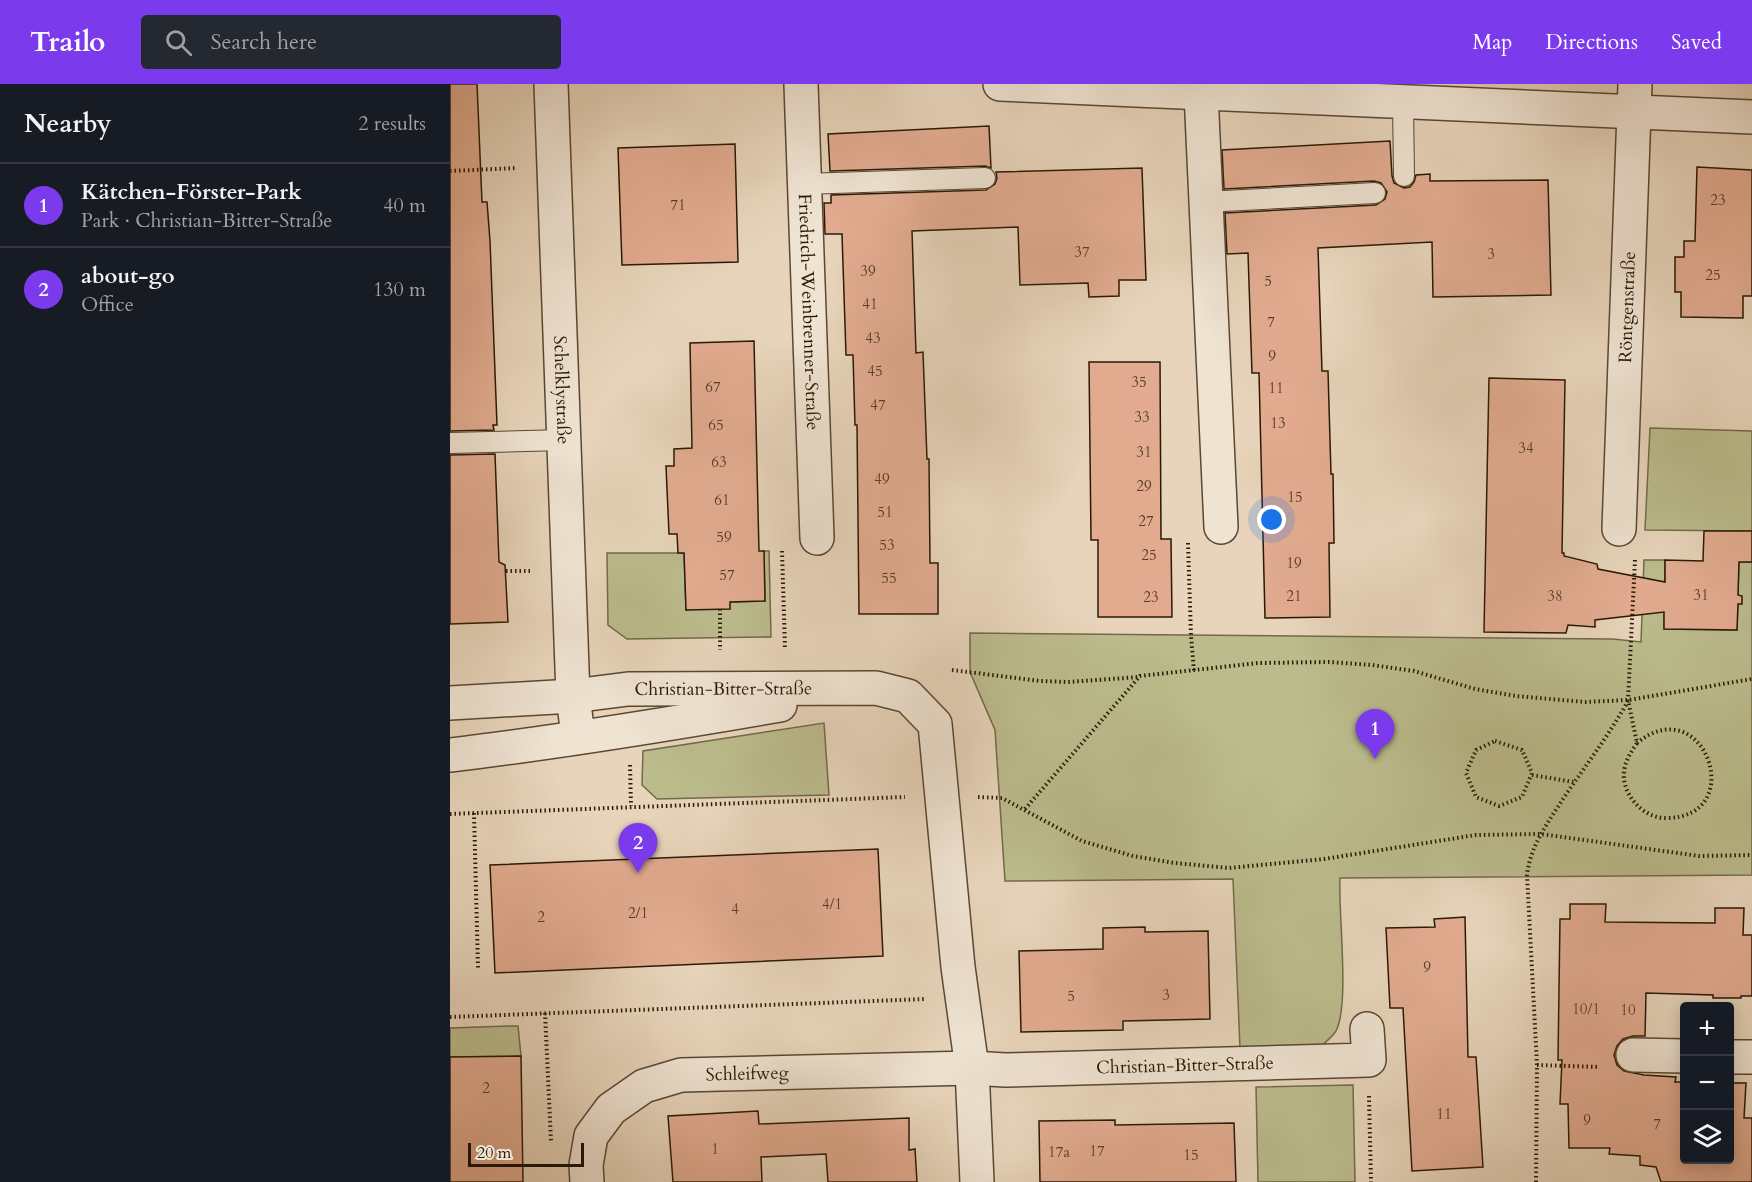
<!DOCTYPE html>
<meta charset="utf-8">
<style>
:root{--surface:#171b24;--page:#242831;--text:#f1f3f6;--muted:#9ea1a6;--line:#363941;--accent:#7c3aed}
body{margin:0;font-family:Cardo,serif;background:var(--page);color:var(--text)}
.controls{position:absolute;right:18px;bottom:18px;display:grid;overflow:hidden;border-radius:6px;box-shadow:0 3px 15px #0003}
.controls button{width:54px;height:54px;display:grid;place-items:center;padding:0;border:0;border-bottom:2px solid var(--line);background:var(--surface);color:var(--text);font:30px sans-serif}
.scale{position:absolute;left:18px;bottom:15px;width:116px;box-sizing:border-box;padding-left:6px;border:3px solid #2a1906;border-top:0;font-size:16px;line-height:21px;white-space:nowrap;color:#2a1906;-webkit-text-stroke:4px #efe3d2;paint-order:stroke}
.you{position:absolute;left:822px;top:436px;width:21px;height:21px;margin:-15px;border:4px solid #fff;border-radius:50%;background:#1a73e8;box-shadow:0 0 0 9px #1a73e833}
.badge{display:grid;place-items:center;width:39px;height:39px;border-radius:50%;background:var(--accent);color:#fff;font-size:20px;font-weight:700}
.pin{position:absolute;translate:-50% -50px;filter:drop-shadow(0 2px 3px #0008)}
.pin::after{content:'';position:absolute;top:32px;width:21px;height:18px;background:inherit;clip-path:polygon(0 0,100% 0,50% 100%)}
.list{margin:0;padding:0;list-style:none}
h2{display:flex;justify-content:space-between;align-items:center;height:78px;margin:0;padding:0 24px;font-size:26px}
h2 small{font-size:20px;font-weight:400;color:var(--muted)}
.list li{display:grid;grid-template-columns:39px 1fr auto;gap:18px;align-items:center;box-sizing:border-box;height:84px;padding:0 24px;border-top:2px solid var(--line)}
.list b{display:block;font-size:22px;white-space:nowrap}
.list p{margin:0;font-size:20px;white-space:nowrap;color:var(--muted)}
.list em{font-size:20px;font-style:normal;color:var(--muted)}
.icon{flex:none;width:33px;height:33px;fill:none;stroke:currentColor;stroke-width:2;stroke-linecap:round;stroke-linejoin:round}
.map{position:relative;flex:none;width:1302px;height:1098px;overflow:hidden}
header{display:flex;align-items:center;gap:36px;box-sizing:border-box;height:84px;padding:0 30px;background:var(--accent);color:#fff}
header strong{font-size:28px}
nav{display:flex;gap:33px;margin-inline-start:auto;font-size:21px}
.search{width:420px;height:54px;background:var(--page);display:flex;align-items:center;gap:15px;box-sizing:border-box;padding:0 21px;border-radius:6px;color:var(--muted);font-size:22px}
main{display:flex}
aside{flex:1;background:var(--surface)}
.map>svg:first-child{display:block}
.green{fill:#bbbb8c;stroke:#726a49;stroke-width:1.5}
.building{fill:#e2ab90;stroke:#2a1906;stroke-width:1.5}
.lines{fill:none;stroke-linecap:round;stroke-linejoin:round}
.lane-casing{stroke:#594833;stroke-width:22}
.street-casing{stroke:#594833;stroke-width:36}
.path{stroke:#2a1906;stroke-width:4;stroke-dasharray:1.5 3;stroke-linecap:butt}
.lane{stroke:#efe3d2;stroke-width:20}
.street{stroke:#efe3d2;stroke-width:33}
.labels{text-anchor:middle;dominant-baseline:central;stroke-width:6;stroke-linejoin:round;paint-order:stroke}
.number-label{font-size:15px;fill:#583e28}
.street-label{font-size:18px;fill:#2a1906;stroke:#efe3d2}
</style>
<header>
<strong>Trailo</strong>
<div class="search"><svg class="icon" aria-label="search" viewBox="0 0 24 24"><circle cx="10" cy="10" r="6"/><path d="M15 15l6 6"/></svg>Search here</div>
<nav><a>Map</a><a>Directions</a><a>Saved</a></nav>
</header>
<main>
<aside>
<h2>Nearby<small>2 results</small></h2>
<ul class="list">
<li><span class="badge">1</span><div><b>Kätchen-Förster-Park</b><p>Park · Christian-Bitter-Straße</p></div><em>40 m</em></li>
<li><span class="badge">2</span><div><b>about-go</b><p>Office</p></div><em>130 m</em></li>
</ul>
</aside>
<div class="map">
<svg width="1302" height="1098" viewBox="0 0 1302 1098">
<rect width="100%" height="100%" fill="#e7d4ba"/>
<filter id="stains"><feTurbulence type="fractalNoise" baseFrequency=".00333" numOctaves="4"/><feColorMatrix values="0 0 0 0 .2 0 0 0 0 .09 0 0 0 0 .02 0 0 0 .5 -.17"/></filter>
<radialGradient id="worn" r=".72"><stop offset=".6" stop-color="#630" stop-opacity="0"/><stop offset="1" stop-color="#630" stop-opacity=".3"/></radialGradient>
<path class="green" d="M1200,344l102,3v100l-107,-1z
M314,467h5l2,86 -144,2 -19,-14 -1,-72h77l2,57 44,-8 35,-1z
M1194,476h21l-1,69 73,1 2,-68h13v313l-412,3c-2,35 10,126 -4,153 -4,6 -10,11 -16,16l-80,1 -7,-169 -228,2 -10,-151 -25,-58v-39l643,6 28,3z
M374,639l5,72 -172,4 -15,-14 1,-34z
M59,942h9l3,30 -71,1v-29z
M903,1001l2,97h-97l-2,-95z"/>
<path class="building" d="M0,0h27l5,118h5l3,39 7,184h-4l1,5 -44,1z
M539,42l2,42 -6,-2 -155,5 -2,-37z
M940,57l2,35 2,7 10,5 6,-1 4,-5 2,-7 14,-1v7l118,-1 3,115 -118,2 -1,-55 -114,6 4,123h6l3,103h2l1,69h-5l1,74 -65,1 -6,-245h-7l-4,-120 -21,1 -2,-41 151,-8 9,-6 2,-7 -6,-9 -7,-2 -150,8 -2,-39z
M285,60l3,118 -116,3 -4,-117z
M1247,83l55,3v126h-9v22l-62,-1v-25h-6v-35h9v-16h11z
M692,84l4,112h-27v16l-30,1 -1,-14 -68,2 -2,-58 -106,4 4,122 7,-1 4,107h2l1,104h8v51h-79l-2,-189h-2l-2,-70h-7l-4,-121h-17l-1,-31h7v-8l155,-5 9,-6 2,-6 -1,-6z
M304,257l5,210h5l1,50 -35,1v7l-44,1 -2,-57h-6l-1,-19h-8l-3,-68h8v-17l18,-1 -2,-105z
M639,278h71l1,177h10l1,78h-74v-77h-7z
M1039,294l76,2 -3,173h2v3l33,8 1,5 67,13v-22l38,1 1,-30h48v31h-13l-1,33 4,1v8h-4l-1,26 -73,-1v-17l-69,8v7l-27,-2 -2,8 -82,-1z
M45,370l4,108 6,3 3,57 -58,2v-169z
M428,765l5,107 -388,17 -5,-108z
M1120,820h36l-1,18 110,1v-15h29l-1,27h9v61h-11v2h-28v-3l-67,-2 -1,43h-12l-10,3 -6,7 -3,9 3,10 7,6 20,4 32,2 -1,5h9v78h46v-77h16l-2,35h8v64h-91l-5,-15 -16,-2v-9l-31,-2 1,-6h-41l-1,-44h-8l2,-44h-4l2,-141h10z
M1015,833l3,140h8l7,110 -71,4 -9,-163h-13l-4,-80 49,-1 -1,-8z
M695,843v5l63,-1 2,88 -87,2v9l-102,2 -2,-81 84,-2v-21z
M71,972l2,126h-73v-125z
M308,1027l1,13 150,-6v32l6,-1 2,33h-89l-2,-28 -65,3 1,25h-89l-5,-66z
M665,1036v5l119,-2 2,59h-196l-1,-61z"/>
<g class="lines">
<defs>
<path id="lane" d="M953,18l1,74
M353,100l182,-6
M755,118l170,-9
M0,359l113,-3"/>
<g id="street">
<path id="s1" d="M101,0l22,612 5,40"/>
<path id="s2" d="M351,0l16,454"/>
<path d="M550,0l752,33"/>
<path d="M751,9l20,434"/>
<path id="s3" d="M1169,445l16,-445"/>
<path id="s4" d="M0,619l123,-7 55,-7 248,-1 32,8 27,28 23,243 14,101 5,114"/>
<path d="M0,671c111,-13 220,-31 330,-50"/>
<path d="M1183,971l51,1"/>
<path d="M1280,973h22"/>
<path id="s5" d="M137,1098l-1,-17 5,-29 20,-27 33,-23 37,-11 291,-7 33,2 364,-10 -2,-31"/>
</g>
</defs>
<use href="#lane" class="lane-casing"/>
<use href="#street" class="street-casing"/>
<path class="path" d="M0,87l67,-3
M738,459l3,93 3,35
M332,467l3,97
M1185,476l-7,140 9,43c-6,9 -12,18 -13,29 -2,23 19,46 42,46 84,0 38,-130 -29,-75
M56,487h25
M270,525v41
M502,586l88,11 28,1 71,-5
M1045,657l27,9 10,23 -10,24 -23,9 -23,-9 -10,-24 10,-23z
M180,681l1,41
M1082,691l42,7
M528,713l24,1 80,43 51,15 42,7 54,5 95,-9 152,-24 65,-1 158,22 53,-1
M575,725l115,-133 118,-13 71,-1 43,3 42,6 61,18 41,7 69,6 43,-2 124,-21
M24,729l4,155
M0,730l455,-17
M95,929l6,128
M0,933l476,-18
M1087,981l63,2
M919,1012l2,86
M1086,1098l1,-117 -10,-190c3,-27 18,-48 32,-70 23,-35 49,-68 69,-104"/>
<use href="#lane" class="lane"/>
<use href="#street" class="street"/>
</g>
<g class="labels">
<g class="number-label">
<text x="1268" y="116">23</text>
<text x="228" y="121">71</text>
<text x="632" y="168">37</text>
<text x="1041" y="170">3</text>
<text x="418" y="187">39</text>
<text x="1263" y="191">25</text>
<text x="818" y="197">5</text>
<text x="420" y="220">41</text>
<text x="821" y="238">7</text>
<text x="423" y="254">43</text>
<text x="822" y="272">9</text>
<text x="425" y="287">45</text>
<text x="689" y="298">35</text>
<text x="263" y="303">67</text>
<text x="826" y="304">11</text>
<text x="428" y="321">47</text>
<text x="692" y="333">33</text>
<text x="828" y="339">13</text>
<text x="266" y="341">65</text>
<text x="1076" y="364">34</text>
<text x="694" y="368">31</text>
<text x="269" y="378">63</text>
<text x="432" y="395">49</text>
<text x="694" y="402">29</text>
<text x="845" y="413">15</text>
<text x="272" y="416">61</text>
<text x="435" y="428">51</text>
<text x="696" y="437">27</text>
<text x="274" y="453">59</text>
<text x="437" y="461">53</text>
<text x="699" y="471">25</text>
<text x="844" y="479">19</text>
<text x="277" y="491">57</text>
<text x="439" y="494">55</text>
<text x="1251" y="511">31</text>
<text x="844" y="512">21</text>
<text x="1105" y="512">38</text>
<text x="701" y="513">23</text>
<text x="382" y="820">4/1</text>
<text x="285" y="825">4</text>
<text x="188" y="829">2/1</text>
<text x="91" y="833">2</text>
<text x="977" y="883">9</text>
<text x="716" y="911">3</text>
<text x="621" y="912">5</text>
<text x="1136" y="925">10/1</text>
<text x="1178" y="926">10</text>
<text x="36" y="1004">2</text>
<text x="994" y="1030">11</text>
<text x="1137" y="1036">9</text>
<text x="1207" y="1040">7</text>
<text x="265" y="1065">1</text>
<text x="647" y="1067">17</text>
<text x="609" y="1068">17a</text>
<text x="741" y="1071">15</text>
</g>
<g class="street-label">
<text stroke="none"><textPath href="#s3" startOffset="222">Röntgenstraße</textPath></text>
<text stroke="none"><textPath href="#s2" startOffset="228">Friedrich-Weinbrenner-Straße</textPath></text>
<text stroke="none"><textPath href="#s1" startOffset="306">Schelklystraße</textPath></text>
<text stroke="none"><textPath href="#s4" startOffset="274">Christian-Bitter-Straße</textPath></text>
<text stroke="none"><textPath href="#s5" startOffset="663">Christian-Bitter-Straße</textPath></text>
<text stroke="none"><textPath href="#s5" startOffset="225">Schleifweg</textPath></text>
</g>
</g>
<rect width="100%" height="100%" filter="url(#stains)"/>
<rect width="100%" height="100%" fill="url(#worn)"/>
</svg>
<div class="controls">
<button>+</button>
<button>−</button>
<button><svg class="icon" aria-label="layers" viewBox="0 0 24 24"><path d="M12 4l9 5-9 5-9-5zM3 14l9 5 9-5"/></svg></button>
</div>
<div class="scale">20 m</div>
<div class="you"></div>
<div class="pin badge" style="left:925px;top:675px">1</div>
<div class="pin badge" style="left:188px;top:789px">2</div>
</div>
</main>
